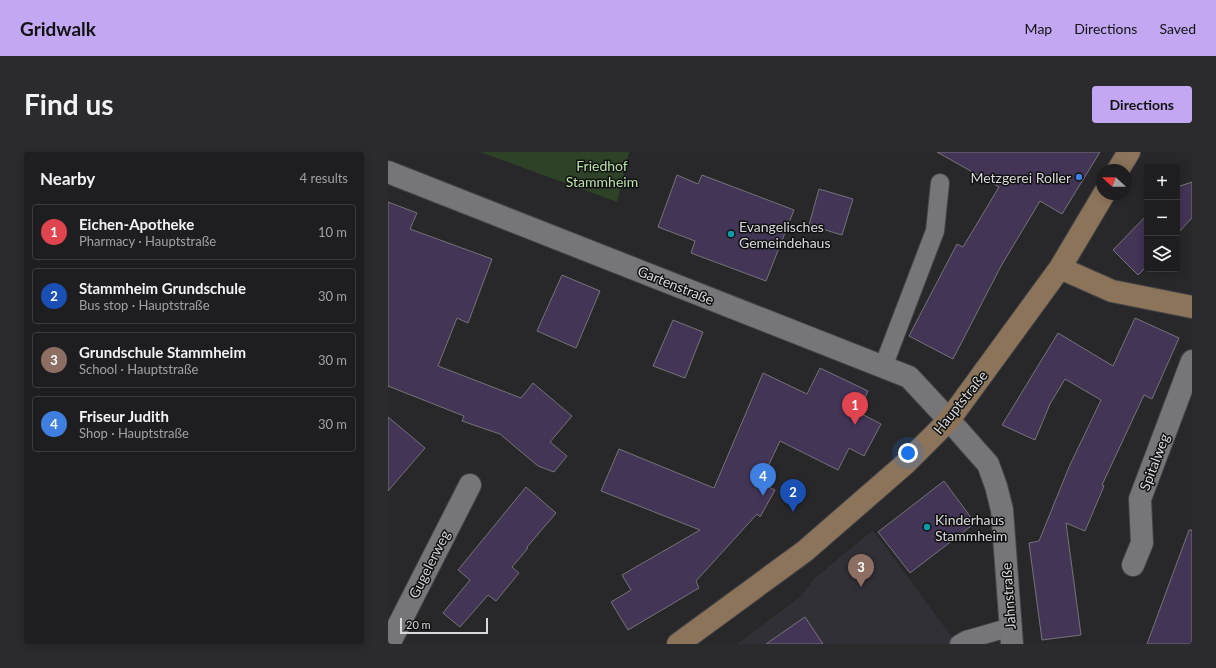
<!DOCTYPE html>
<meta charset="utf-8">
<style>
:root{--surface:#1e1d1f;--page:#2b2a2c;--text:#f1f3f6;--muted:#a1a2a4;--line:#3c3b3d;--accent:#c3a7f2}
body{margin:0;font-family:Lato,sans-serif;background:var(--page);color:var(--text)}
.controls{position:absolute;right:12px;top:12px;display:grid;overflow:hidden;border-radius:4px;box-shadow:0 2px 10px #0003}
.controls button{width:36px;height:36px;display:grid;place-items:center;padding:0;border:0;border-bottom:1px solid var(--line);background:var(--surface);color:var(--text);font:20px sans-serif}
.compass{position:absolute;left:708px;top:12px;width:36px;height:36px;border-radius:50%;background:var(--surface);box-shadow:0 2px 10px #0003;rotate:292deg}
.scale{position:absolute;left:12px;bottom:10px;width:88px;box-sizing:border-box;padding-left:4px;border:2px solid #d9d8da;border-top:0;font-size:11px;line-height:14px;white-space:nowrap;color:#d9d8da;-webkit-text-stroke:3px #101011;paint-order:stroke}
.you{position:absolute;left:520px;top:301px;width:14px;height:14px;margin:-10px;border:3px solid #fff;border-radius:50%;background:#1a73e8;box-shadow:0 0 0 6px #1a73e833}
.badge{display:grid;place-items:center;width:26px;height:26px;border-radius:50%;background:var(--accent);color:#fff;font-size:13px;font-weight:700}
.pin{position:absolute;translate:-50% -33px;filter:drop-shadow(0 1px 2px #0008)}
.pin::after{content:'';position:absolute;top:21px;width:14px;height:12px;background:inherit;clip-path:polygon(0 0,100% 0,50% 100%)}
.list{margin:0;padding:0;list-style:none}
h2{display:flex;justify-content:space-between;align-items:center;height:52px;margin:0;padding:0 16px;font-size:17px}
h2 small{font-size:13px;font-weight:400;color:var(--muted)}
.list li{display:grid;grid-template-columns:26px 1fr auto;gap:12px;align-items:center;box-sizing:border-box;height:56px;margin:0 8px 8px;padding:0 8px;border:1px solid var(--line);border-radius:4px}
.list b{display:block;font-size:15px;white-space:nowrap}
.list p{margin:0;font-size:13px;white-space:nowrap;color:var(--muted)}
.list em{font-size:13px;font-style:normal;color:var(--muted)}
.icon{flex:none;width:22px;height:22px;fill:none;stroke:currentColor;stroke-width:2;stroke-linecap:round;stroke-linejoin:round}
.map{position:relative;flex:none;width:804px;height:492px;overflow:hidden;border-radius:4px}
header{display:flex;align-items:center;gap:24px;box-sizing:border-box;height:56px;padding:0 20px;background:var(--accent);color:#111}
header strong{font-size:19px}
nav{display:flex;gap:22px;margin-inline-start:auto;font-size:14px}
.intro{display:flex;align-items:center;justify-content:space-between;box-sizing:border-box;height:96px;padding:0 24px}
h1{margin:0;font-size:28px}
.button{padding:10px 18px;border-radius:4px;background:var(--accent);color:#111;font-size:14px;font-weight:700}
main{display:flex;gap:24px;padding:0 24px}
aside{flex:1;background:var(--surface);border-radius:4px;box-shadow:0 2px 10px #0003}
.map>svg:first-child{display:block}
.built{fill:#323037}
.green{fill:#2d4226}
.building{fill:#423556;stroke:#757477}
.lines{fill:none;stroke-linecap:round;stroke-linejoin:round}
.lane-casing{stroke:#444446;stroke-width:20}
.street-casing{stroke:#444446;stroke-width:24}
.secondary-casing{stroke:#444446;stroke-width:24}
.lane{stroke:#767577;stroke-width:18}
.street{stroke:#767577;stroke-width:22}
.secondary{stroke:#8c745a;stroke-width:22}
.shop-dot{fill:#3f7fe0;stroke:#101011;stroke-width:1.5}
.culture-dot{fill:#0f9aa8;stroke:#101011;stroke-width:1.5}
.labels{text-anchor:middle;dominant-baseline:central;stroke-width:3;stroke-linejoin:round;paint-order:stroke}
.park-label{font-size:14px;fill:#b8e2a9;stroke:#101011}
.poi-label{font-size:14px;fill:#d9d8da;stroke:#101011;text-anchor:start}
.street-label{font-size:14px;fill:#d9d8da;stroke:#101011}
</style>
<header>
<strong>Gridwalk</strong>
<nav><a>Map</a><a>Directions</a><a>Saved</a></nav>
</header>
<div class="intro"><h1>Find us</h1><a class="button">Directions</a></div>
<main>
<aside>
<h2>Nearby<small>4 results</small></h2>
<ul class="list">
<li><span class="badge" style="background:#e0444e">1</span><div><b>Eichen-Apotheke</b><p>Pharmacy · Hauptstraße</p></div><em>10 m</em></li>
<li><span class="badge" style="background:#1a4fb4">2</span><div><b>Stammheim Grundschule</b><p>Bus stop · Hauptstraße</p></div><em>30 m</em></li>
<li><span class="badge" style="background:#8d6e63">3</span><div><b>Grundschule Stammheim</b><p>School · Hauptstraße</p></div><em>30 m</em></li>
<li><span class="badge" style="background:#3f7fe0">4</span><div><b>Friseur Judith</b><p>Shop · Hauptstraße</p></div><em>30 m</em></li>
</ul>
</aside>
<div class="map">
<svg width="804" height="492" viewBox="0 0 804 492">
<rect width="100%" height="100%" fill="#282729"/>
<path class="built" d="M485,378l84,114h-220l63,-47 15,-19z"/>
<path class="green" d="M92,0h149l-12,50z"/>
<path class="building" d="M549,0h163l-38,62 -22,-13 -39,65 -48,93 -44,-23 48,-92 6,3 36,-60z
M289,23l21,9 4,-9 92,35 -28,71 -75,-28 4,-12 -37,-14z
M804,30v36l-15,16v-47z
M431,37l34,10 -11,36 -33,-10z
M0,50l29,11 -7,16 82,30 -24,64 -11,-5 -19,48 83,32 12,-15 39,33 -22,26 17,14 -13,16 -16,-6 -38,-32 -38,-13 2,-5 -76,-30z
M759,63v51l-9,9 -25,-25z
M174,123l38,16 -24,57 -39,-17z
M747,166l44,20 -27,61 -8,-4 -42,90 2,1 -19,45 -19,-8 15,112 -39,5 -13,-97 10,-2 30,-74 32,-67 -36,-21 -15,25 -15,36 -33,-15 56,-92 55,33z
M285,168l30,12 -18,46 -32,-12z
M432,216l48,23 -10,21 23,12 -17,32 -15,-8 -11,22 -58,-29 -20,42 15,7 -15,27 -3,-3 -61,67 3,7 -71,42 -17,-28 20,-12 -9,-15 78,-45 -99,-39 18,-42 95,39 49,-115 44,21z
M0,265l37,31 -37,43z
M556,329l31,42 -65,50 -32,-41z
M138,335l30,26 -29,34 1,1 -16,19 7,6 -23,28 -8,-6 -28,32 -17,-14 27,-33 -12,-10z
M801,378h3v114h-45z
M417,465l18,27h-57z"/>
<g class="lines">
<defs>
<path id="lane" d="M495,215l52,-136 5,-48
M571,492l7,-4 45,-13"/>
<path id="street" d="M0,20l521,205 40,43 39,44 8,22 6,24 10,134
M745,413l9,-22 -2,-44 52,-138
M1,492l81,-159"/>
<path id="secondary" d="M730,18l11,-18
M672,116l52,23 80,16
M290,492l127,-93 100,-87 44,-44 111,-152 44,-74"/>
</defs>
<use href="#lane" class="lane-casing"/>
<use href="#street" class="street-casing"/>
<use href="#secondary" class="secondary-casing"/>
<use href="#lane" class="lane"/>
<use href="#street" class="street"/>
<use href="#secondary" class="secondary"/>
</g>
<circle class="shop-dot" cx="691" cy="25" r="4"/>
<g class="culture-dot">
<circle cx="343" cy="82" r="4"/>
<circle cx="539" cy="375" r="4"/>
</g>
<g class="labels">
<g class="park-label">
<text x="214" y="13">Friedhof<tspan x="214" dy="16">Stammheim</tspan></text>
</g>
<g class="poi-label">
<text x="683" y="25" text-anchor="end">Metzgerei Roller</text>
<text x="351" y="74">Evangelisches<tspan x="351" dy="16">Gemeindehaus</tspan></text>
<text x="547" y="367">Kinderhaus<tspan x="547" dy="16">Stammheim</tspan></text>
</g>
<g class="street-label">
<text transform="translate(288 133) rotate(22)">Gartenstraße</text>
<text transform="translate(572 250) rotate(-51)">Hauptstraße</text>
<text transform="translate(766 310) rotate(-69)">Spitalweg</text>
<text transform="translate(41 412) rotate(-63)">Gugelerweg</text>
<text transform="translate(620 444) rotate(-94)">Jahnstraße</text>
</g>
</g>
</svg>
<div class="controls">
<button>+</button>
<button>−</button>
<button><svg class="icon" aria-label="layers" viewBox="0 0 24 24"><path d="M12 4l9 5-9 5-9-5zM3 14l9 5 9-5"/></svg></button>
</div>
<svg class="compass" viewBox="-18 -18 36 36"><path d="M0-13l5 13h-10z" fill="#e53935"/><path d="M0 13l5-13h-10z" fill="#a1a2a4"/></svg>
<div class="scale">20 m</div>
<div class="you"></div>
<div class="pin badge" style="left:467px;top:273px;background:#e0444e">1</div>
<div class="pin badge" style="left:405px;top:360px;background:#1a4fb4">2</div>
<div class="pin badge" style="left:473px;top:435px;background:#8d6e63">3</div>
<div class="pin badge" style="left:375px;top:344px;background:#3f7fe0">4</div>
</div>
</main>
